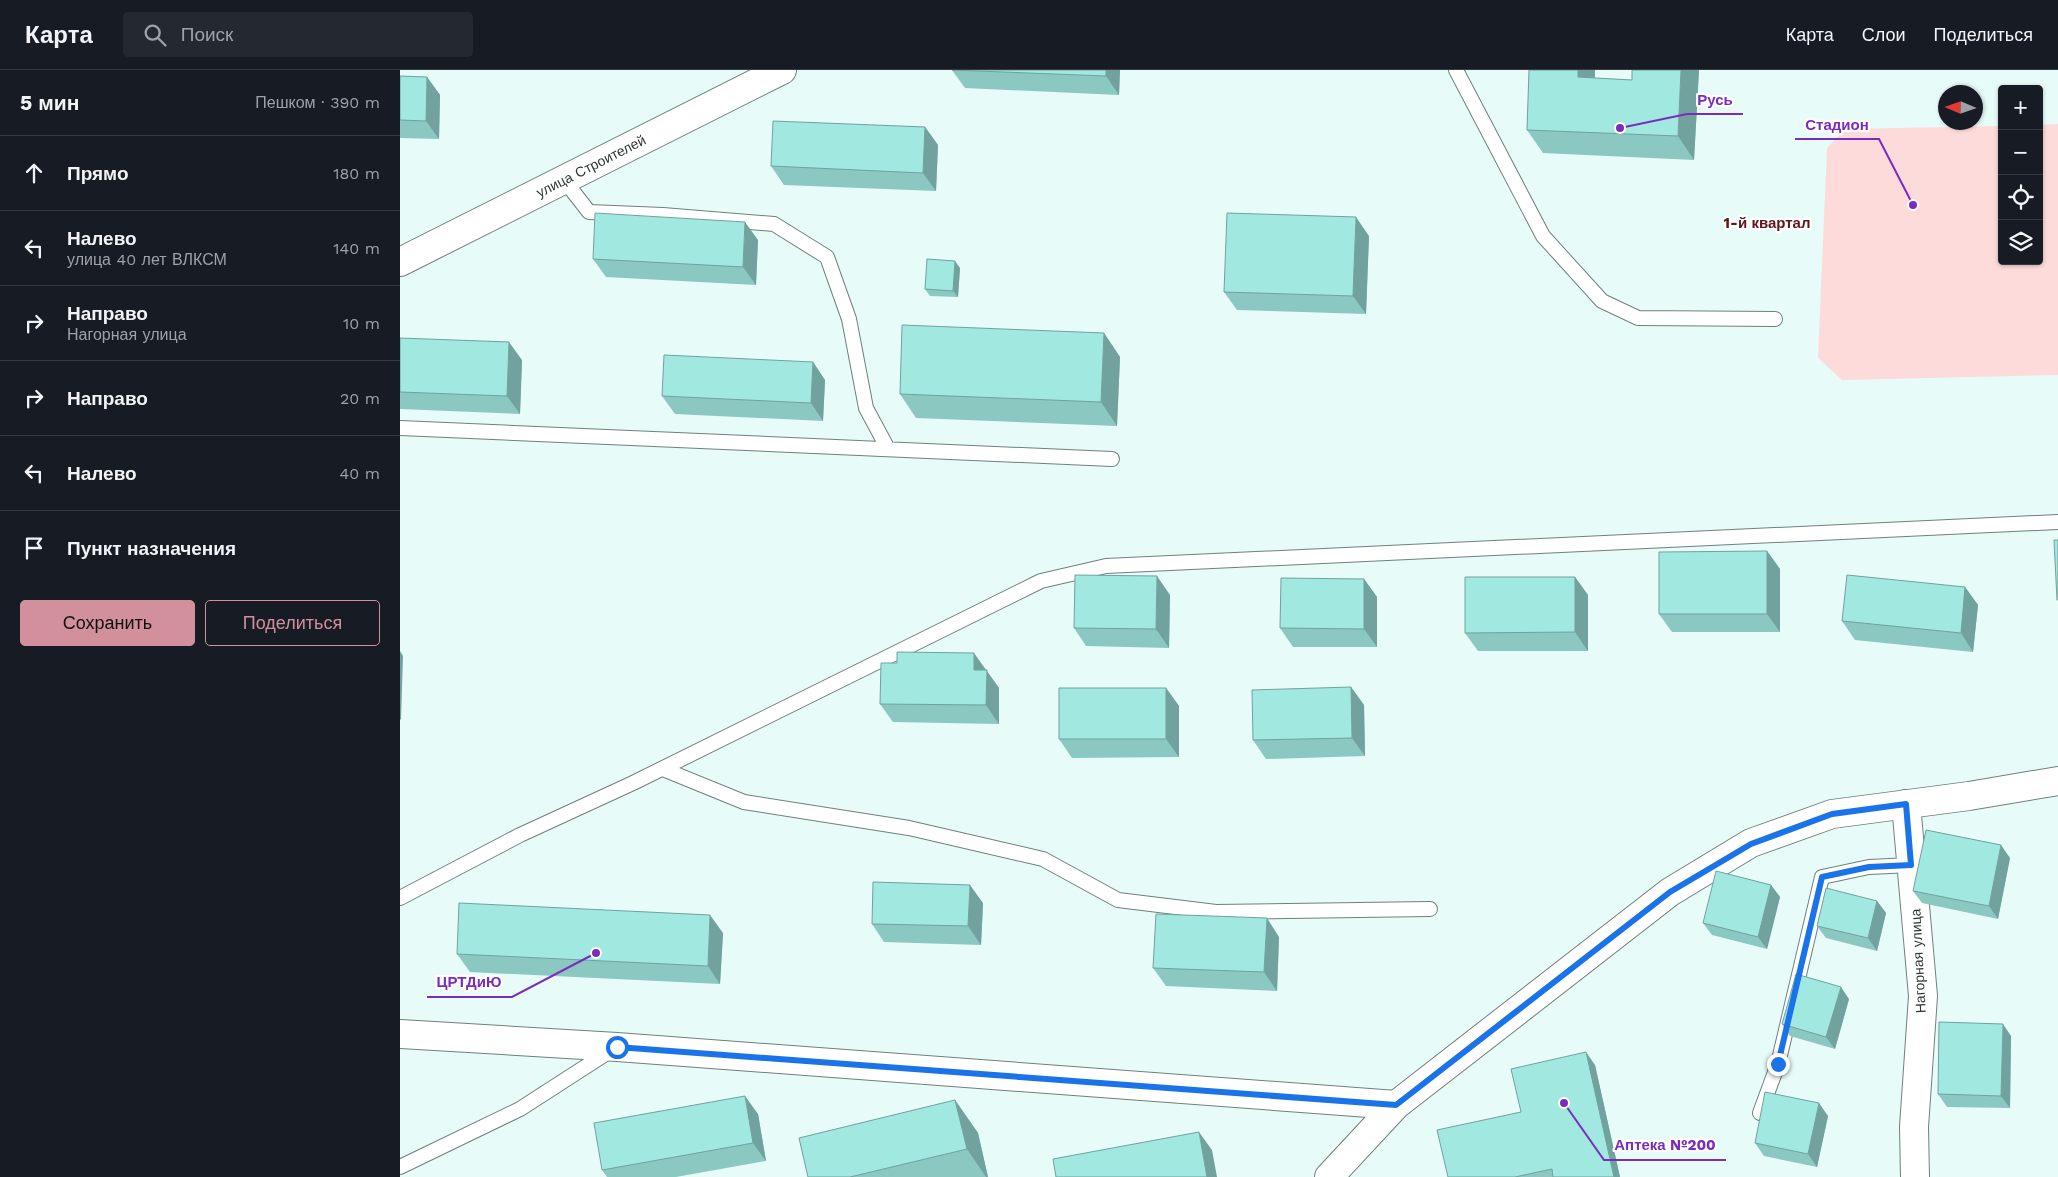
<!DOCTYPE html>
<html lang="ru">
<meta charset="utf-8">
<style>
:root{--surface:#171b24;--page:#242831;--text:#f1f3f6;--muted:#9ea1a6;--line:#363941;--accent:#d28f9c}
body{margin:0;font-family:"Work Sans",sans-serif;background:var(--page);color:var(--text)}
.controls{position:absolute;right:15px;top:15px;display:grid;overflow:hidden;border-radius:5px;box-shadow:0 1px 4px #0004}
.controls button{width:45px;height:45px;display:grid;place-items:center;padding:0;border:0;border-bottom:1px solid var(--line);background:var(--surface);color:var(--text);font:25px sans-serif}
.compass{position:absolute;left:1538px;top:15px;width:45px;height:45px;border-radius:50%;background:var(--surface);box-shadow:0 1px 4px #0004;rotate:272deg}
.stop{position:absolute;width:15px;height:15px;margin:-11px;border:4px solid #1a73e8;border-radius:50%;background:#fff}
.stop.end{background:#1a73e8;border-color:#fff;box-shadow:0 1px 5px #0008}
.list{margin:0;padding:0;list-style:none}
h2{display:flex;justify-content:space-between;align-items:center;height:65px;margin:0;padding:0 20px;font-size:21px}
h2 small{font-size:16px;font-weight:400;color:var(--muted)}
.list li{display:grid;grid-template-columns:32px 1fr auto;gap:15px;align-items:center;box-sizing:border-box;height:75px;padding:0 20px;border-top:1px solid var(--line)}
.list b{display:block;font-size:19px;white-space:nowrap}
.list p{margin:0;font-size:16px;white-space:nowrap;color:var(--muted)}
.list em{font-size:16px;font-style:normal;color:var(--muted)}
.actions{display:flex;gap:10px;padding:15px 20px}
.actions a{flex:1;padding:11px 0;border:1px solid var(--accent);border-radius:5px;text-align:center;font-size:18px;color:var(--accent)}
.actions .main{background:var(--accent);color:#111}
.icon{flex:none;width:28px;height:28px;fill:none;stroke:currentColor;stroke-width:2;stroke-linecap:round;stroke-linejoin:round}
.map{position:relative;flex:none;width:1658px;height:1107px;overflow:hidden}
header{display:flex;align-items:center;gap:30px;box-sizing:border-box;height:70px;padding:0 25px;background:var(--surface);border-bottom:1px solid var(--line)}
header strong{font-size:24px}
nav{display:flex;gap:28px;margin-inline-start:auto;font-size:18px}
.search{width:350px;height:45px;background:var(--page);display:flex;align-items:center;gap:12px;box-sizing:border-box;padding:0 18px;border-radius:5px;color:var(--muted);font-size:19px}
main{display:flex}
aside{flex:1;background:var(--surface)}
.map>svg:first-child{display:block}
.green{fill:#fcdbda}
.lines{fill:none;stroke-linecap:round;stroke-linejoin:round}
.service-casing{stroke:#6e807d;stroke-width:16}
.minor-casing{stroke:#6e807d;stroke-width:30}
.tertiary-casing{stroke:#6e807d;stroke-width:30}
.service{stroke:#fff;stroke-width:14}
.minor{stroke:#fff;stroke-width:28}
.tertiary{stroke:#fff;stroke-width:28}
.wall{fill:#8ac8c1}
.shaded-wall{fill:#71a29d}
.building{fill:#a1e8e0;stroke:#71a29d}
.route{stroke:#1a73e8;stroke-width:6}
.labels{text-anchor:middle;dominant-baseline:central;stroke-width:4.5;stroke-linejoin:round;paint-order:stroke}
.street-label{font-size:14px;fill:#2d3534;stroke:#fff}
.neighbourhood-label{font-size:15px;font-weight:bold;fill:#5c171c;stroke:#fff}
.leader{fill:none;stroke:#7b2cbf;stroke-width:2}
.callout-dot{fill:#7b2cbf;stroke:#fff;stroke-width:2}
.callout-label{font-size:15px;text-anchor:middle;font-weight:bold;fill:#7b2cbf;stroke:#fff;stroke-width:4.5;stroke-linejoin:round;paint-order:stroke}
</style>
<header>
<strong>Карта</strong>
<div class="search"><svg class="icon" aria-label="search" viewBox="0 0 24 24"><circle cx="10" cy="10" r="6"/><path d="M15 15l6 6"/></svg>Поиск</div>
<nav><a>Карта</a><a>Слои</a><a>Поделиться</a></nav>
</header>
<main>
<aside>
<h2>5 мин<small>Пешком · 390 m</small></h2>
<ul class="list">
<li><svg class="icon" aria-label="ahead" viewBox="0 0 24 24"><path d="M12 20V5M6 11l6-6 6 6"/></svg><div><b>Прямо</b></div><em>180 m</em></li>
<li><svg class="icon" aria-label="left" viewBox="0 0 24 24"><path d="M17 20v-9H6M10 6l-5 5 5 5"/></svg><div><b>Налево</b><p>улица 40 лет ВЛКСМ</p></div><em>140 m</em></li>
<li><svg class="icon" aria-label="right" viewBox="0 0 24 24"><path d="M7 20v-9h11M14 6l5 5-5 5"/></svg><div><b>Направо</b><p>Нагорная улица</p></div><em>10 m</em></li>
<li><svg class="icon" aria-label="right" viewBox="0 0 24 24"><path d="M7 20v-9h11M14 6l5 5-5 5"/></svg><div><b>Направо</b></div><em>20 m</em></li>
<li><svg class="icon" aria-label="left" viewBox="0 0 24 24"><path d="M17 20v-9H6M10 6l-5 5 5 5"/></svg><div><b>Налево</b></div><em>40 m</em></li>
<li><svg class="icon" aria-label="arrive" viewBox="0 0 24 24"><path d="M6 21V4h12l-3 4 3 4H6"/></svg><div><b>Пункт назначения</b></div></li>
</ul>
<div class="actions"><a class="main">Сохранить</a><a>Поделиться</a></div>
</aside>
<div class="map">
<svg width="1658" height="1107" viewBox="0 0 1658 1107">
<rect width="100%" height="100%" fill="#e7fbf8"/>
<path class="green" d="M1658,54v251l-216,5 -24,-22 9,-210 18,-19 157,-3v135h37v-136z"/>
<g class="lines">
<defs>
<path id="service" d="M1056,0l87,166 59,65 36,17 137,1
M164,110l25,32 74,3 111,9 53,33 22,62 17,89 22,41
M0,358l712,31
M263,699l81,33 165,26 134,31 75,41 98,12 214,-3
M0,828l120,-63 113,-52 408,-202 65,-15 952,-44
M1360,1043l18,-49 44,-187 47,-10 42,-2
M0,1097l120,-58 93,-60"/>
<path id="minor" d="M1506,734l17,192 -9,131 1,50"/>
<path id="tertiary" d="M0,192l382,-192
M0,964l217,13 779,58
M929,1107l67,-72 274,-213 81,-49 81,-29 137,-18 89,-15"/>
</defs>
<use href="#service" class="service-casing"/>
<use href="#minor" class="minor-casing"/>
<use href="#tertiary" class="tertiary-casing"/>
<use href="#service" class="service"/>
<use href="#minor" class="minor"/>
<use href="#tertiary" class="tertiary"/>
</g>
<path class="wall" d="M552,0h168l-1,25 -154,-7z
M1129,0h66v8l37,2v-10h67l-5,90 -151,-7 -16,-23z
M0,6l27,1 13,18 -1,44 -39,-1z
M525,57l13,18 -2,46 -152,-6 -13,-19z
M969,166l-3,78 -129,-4 -13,-18z
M358,170l-2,45 -150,-8 -13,-18z
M560,198l-2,29 -28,-1 -5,-7z
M704,263l16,24 -3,69 -201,-8 -16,-24z
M0,268l122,22 -2,54 -120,-5z
M413,292l12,18 -2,41 -148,-7 -13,-18z
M1367,481l13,18v63h-108l-13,-18z
M1175,507l13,18v56h-110l-13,-18z
M964,509l13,18v50h-84l-13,-19z
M1565,517l13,18 -5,47 -118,-12 -13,-19z
M770,525l-1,53 -83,-2 -12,-18z
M586,600l13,18v36l-106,-2 -13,-18z
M951,617l13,18 1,51 -99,3 -13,-19z
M766,618l13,18v51l-107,1 -13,-19z
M1610,788l-12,61 -76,-16 -9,-12z
M1371,815l9,12 -13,52 -55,-14 -9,-12z
M1477,831l9,12 -9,38 -51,-13 -9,-12z
M583,833l-2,42 -97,-3 -12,-18z
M323,863l-3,51 -250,-12 -13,-18z
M879,867l-2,54 -111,-5 -13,-18z
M1449,929l-14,50 -45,-13 -8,-12z
M1611,966l-1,72 -63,-1 -9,-13z
M1195,995l25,112h-172l73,-65z
M555,1030l23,33 10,44h-180z
M358,1044l8,47 -90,16h-69l-5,-7z
M1428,1046l-11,51 -53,-11 -9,-13z"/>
<path class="shaded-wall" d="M706,0h14l-1,25 -13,-19z
M1178,0h17l-1,31 -16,-24z
M1281,0h18l-5,90 -16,-24z
M27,7l13,18 -1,44 -13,-18z
M525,57l13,18 -2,46 -13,-18z
M956,147l13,19 -3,78 -13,-18z
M345,152l13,18 -2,45 -13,-18z
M555,191l5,7 -2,29 -5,-6z
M704,263l16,24 -3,69 -16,-24z
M109,272l13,18 -2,54 -13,-18z
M413,292l12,18 -2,41 -12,-18z
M1367,481l13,18v63l-13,-18z
M757,506l13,19 -1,53 -13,-19z
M1175,507l13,18v56l-13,-19z
M964,509l13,18v50l-13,-18z
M1565,517l13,18 -5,47 -12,-19z
M0,581l3,5 -2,64 -1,-1z
M574,583l25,35v36l-13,-19 -12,-35z
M951,617l13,18 1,51 -13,-18z
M766,618l13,18v51l-13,-18z
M1601,775l9,13 -12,61 -9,-13z
M570,815l13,18 -2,42 -13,-19z
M1371,815l9,12 -13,52 -9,-12z
M1477,831l9,12 -9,38 -9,-13z
M310,845l13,18 -3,51 -12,-18z
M867,848l12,19 -2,54 -13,-19z
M1441,917l8,12 -14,50 -9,-12z
M1603,954l8,12 -1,72 -9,-12z
M1186,982l9,13 25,112h-6z
M345,1026l13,18 8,47 -13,-18z
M555,1030l23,33 10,44h-2l-19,-28z
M1419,1033l9,13 -11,51 -9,-13z
M799,1062l13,18 5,27h-10z"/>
<path class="building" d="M552,0h154v6z
M1129,0h49v7l54,3v-10h49l-3,66 -151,-6z
M0,6l27,1 -1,44 -26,-1z
M373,51l152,6 -2,46 -152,-7z
M195,143l150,9 -2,45 -150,-8z
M827,143l129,4 -3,79 -129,-4z
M527,189l28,2 -2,30 -28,-2z
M502,255l202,8 -3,69 -201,-8z
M0,268l109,4 -2,54 -107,-4z
M264,285l149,7 -2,41 -149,-7z
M1654,470h4v60h-1z
M1367,481v63h-108v-62z
M675,505l82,1 -1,53 -82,-1z
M1447,505l118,12 -4,46 -119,-12z
M1065,507h110v55l-110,1z
M881,508l83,1v50l-84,-1z
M497,582l77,1v17h13l-1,35 -106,-1 1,-41h16z
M951,617l1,51 -99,2 -1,-50z
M659,618h107v51h-107z
M1526,760l75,15 -12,61 -76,-15z
M1316,801l55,14 -13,52 -55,-14z
M473,812l97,3 -2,41 -96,-2z
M1426,818l51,13 -9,37 -51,-12z
M59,833l251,12 -2,51 -251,-12z
M756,844l111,4 -3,54 -111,-4z
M1396,904l45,13 -15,50 -44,-13z
M1539,952l64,2 -2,72 -63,-2z
M1186,982l28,125h-61l-1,-8 -37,8h-67l-11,-47 84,-18 -10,-43z
M1365,1022l54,11 -11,51 -53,-11z
M345,1026l8,47 -151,27 -8,-47z
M555,1030l12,49 -117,28h-42l-9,-39z
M799,1062l8,45h-151l-3,-18z"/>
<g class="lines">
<path class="route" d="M217,977l779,58 274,-213 81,-48 81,-30 74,-10 5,61 -42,2 -47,10 -44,187"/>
</g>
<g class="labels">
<g class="street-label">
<text transform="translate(191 96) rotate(-27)">улица Строителей</text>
<text transform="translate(1518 891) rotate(-93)">Нагорная улица</text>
</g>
<g class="neighbourhood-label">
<text x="1367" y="153">1-й квартал</text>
</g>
</g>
<path class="leader" d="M1220 58L1287 44H1343M1513 135L1479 69H1395M196 883L112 927H27M1164 1033L1204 1090H1326"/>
<g class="callout-dot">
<circle cx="1220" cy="58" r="5"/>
<circle cx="1513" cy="135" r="5"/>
<circle cx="196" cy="883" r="5"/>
<circle cx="1164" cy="1033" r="5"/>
</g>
<g class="callout-label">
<text x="1315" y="35">Русь</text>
<text x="1437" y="60">Стадион</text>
<text x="69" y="917">ЦРТДиЮ</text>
<text x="1265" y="1080">Аптека №200</text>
</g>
</svg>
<div class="controls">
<button>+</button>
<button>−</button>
<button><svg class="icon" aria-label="locate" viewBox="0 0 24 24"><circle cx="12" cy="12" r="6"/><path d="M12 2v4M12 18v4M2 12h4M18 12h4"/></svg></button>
<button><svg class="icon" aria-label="layers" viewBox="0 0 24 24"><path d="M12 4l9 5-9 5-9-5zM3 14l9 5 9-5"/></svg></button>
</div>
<svg class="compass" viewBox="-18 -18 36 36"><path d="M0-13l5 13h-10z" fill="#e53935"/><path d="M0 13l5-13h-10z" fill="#9ea1a6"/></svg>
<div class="stop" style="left:217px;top:977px"></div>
<div class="stop end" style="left:1378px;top:994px"></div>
</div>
</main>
